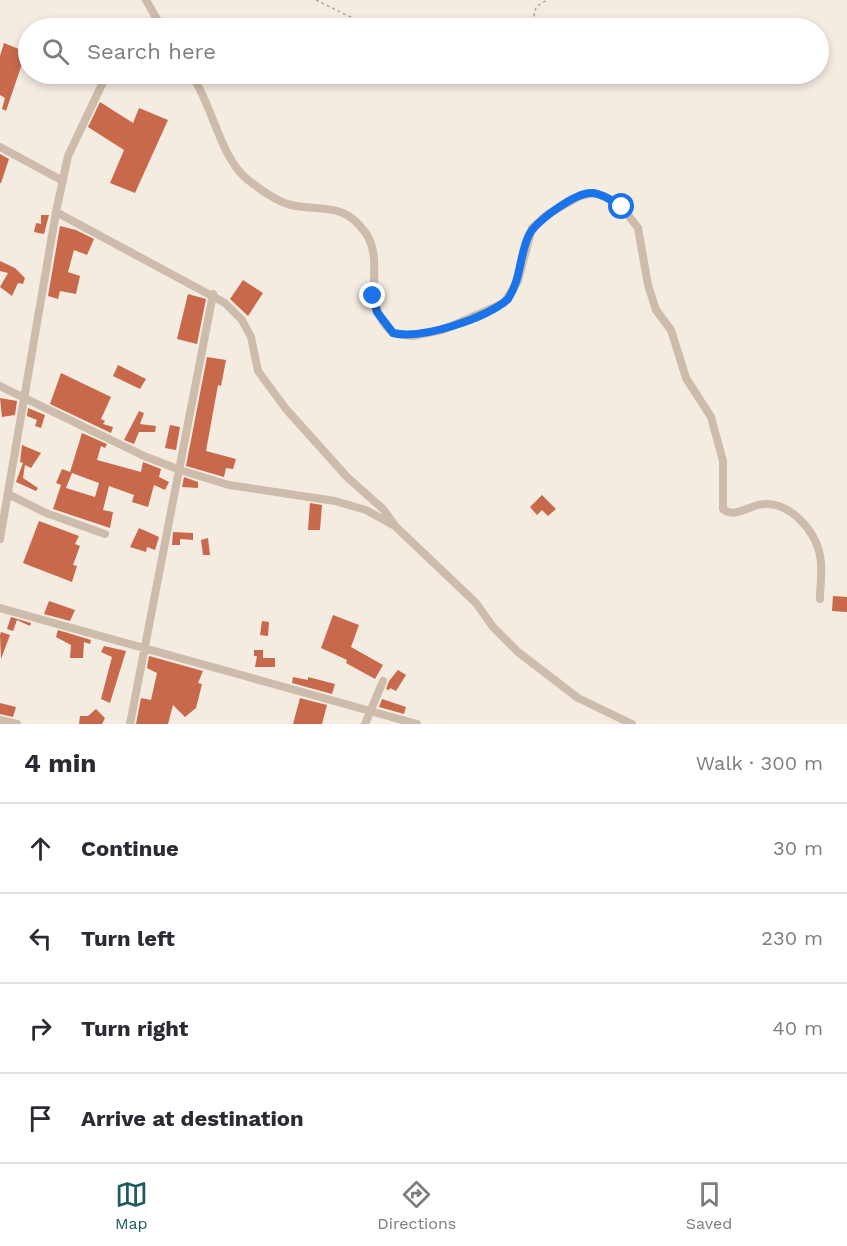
<!DOCTYPE html>
<meta charset="utf-8">
<style>
:root{--surface:#fff;--page:#f2f2f3;--text:#2b2b33;--muted:#7c7c81;--line:#e1e1e2;--accent:#1f5a5e}
body{margin:0;font-family:"Work Sans",sans-serif;background:var(--page);color:var(--text)}
.stop{position:absolute;width:18px;height:18px;margin:-14px;border:4px solid #1a73e8;border-radius:50%;background:#fff}
.stop.end{background:#1a73e8;border-color:#fff;box-shadow:0 2px 6px #0008}
.list{margin:0;padding:0;list-style:none}
h2{display:flex;justify-content:space-between;align-items:center;height:78px;margin:0;padding:0 24px;font-size:26px}
h2 small{font-size:20px;font-weight:400;color:var(--muted)}
.list li{display:grid;grid-template-columns:39px 1fr auto;gap:18px;align-items:center;box-sizing:border-box;height:90px;padding:0 24px;border-top:2px solid var(--line)}
.list b{display:block;font-size:22px;white-space:nowrap}
.list em{font-size:20px;font-style:normal;color:var(--muted)}
.icon{flex:none;width:33px;height:33px;fill:none;stroke:currentColor;stroke-width:2;stroke-linecap:round;stroke-linejoin:round}
.map{position:relative;flex:none;width:847px;height:724px;overflow:hidden}
.search{position:absolute;background:var(--surface);box-shadow:0 3px 9px #0003;left:18px;right:18px;top:18px;height:66px;display:flex;align-items:center;gap:15px;box-sizing:border-box;padding:0 21px;border-radius:33px;color:var(--muted);font-size:22px}
.sheet{height:438px;background:var(--surface)}
nav{display:flex;justify-content:space-around;align-items:center;box-sizing:border-box;height:84px;border-top:2px solid var(--line);background:var(--surface);font-size:16px;color:var(--muted)}
nav a{display:grid;justify-items:center;gap:3px}
nav .on{color:var(--accent)}
.map>svg:first-child{display:block}
.building{fill:#c8694b;fill-rule:evenodd}
.lines{fill:none;stroke-linecap:round;stroke-linejoin:round}
.path{stroke:#b9a596;stroke-width:1.5;stroke-dasharray:3 3;stroke-linecap:butt}
.minor{stroke:#cdbbac;stroke-width:8}
.route{stroke:#1a73e8;stroke-width:8}
</style>
<div class="map">
<svg width="847" height="724" viewBox="0 0 847 724">
<rect width="100%" height="100%" fill="#f4ebe1"/>
<path class="building" d="M4,43l22,9 -20,59 -4,-2 3,-11 -5,-3v-39z
M100,102l33,21 6,-15 29,12 -33,73 -25,-10 14,-33 -36,-23z
M0,154l9,5 -8,24h-1z
M41,215h8l-5,19 -10,-2 2,-9 5,1z
M60,226l16,4 18,9 -7,16 -13,-5 -6,22 12,4 -4,18 -16,-3 -2,8 -10,-3z
M0,261l15,7 10,10 -2,6 -5,-1 -6,13 -12,-9 8,-14 -8,-2z
M243,280l20,13 -15,23 -18,-17z
M188,294l18,5 -9,45 -20,-5z
M207,357l19,3 -5,26 -3,-1 -12,66 30,8 -3,10 -7,-1 -2,9 -38,-11z
M118,365l28,14 -6,10 -27,-13z
M61,373l50,24 -10,22 4,2 -2,3 10,3 -2,6 -61,-29z
M0,398l17,3 -2,14 -13,2z
M28,408l17,7 -4,13 -6,-2 2,-6 -10,-4z
M139,411l5,2 -4,11 16,2 -1,6h-16l-5,12 -10,-4z
M170,425l10,2 -4,23 -11,-2z
M82,433l25,11 -2,4 -4,-2 -4,14 44,12 2,-10 18,7 -2,8 10,5 -4,8 -11,-5 -6,22 -16,-5 2,-7 -25,-9 -6,24 10,2 -3,16 -57,-19 8,-24 -5,-2 6,-14 8,3zM72,473l27,10 -4,14 -29,-9z
M22,445l19,8 -10,15 -6,-3 -2,13 15,10 -2,3 -20,-9 7,-19 -3,-1z
M184,477l14,5v6l-16,-1z
M542,495l14,14 -8,7 -6,-6 -5,5 -7,-8z
M310,503l12,2 -2,25h-12z
M39,521l40,15 -4,8 5,2 -7,19 4,1 -5,16 -49,-19z
M139,528l20,9 -4,13 -8,-3 -1,5 -16,-5z
M173,532l20,1v7l-13,-1v6h-8z
M208,538l2,17h-7l-2,-15z
M833,596l14,1v15l-15,-1z
M49,601l26,9 -5,11 -26,-7z
M333,615l26,10 -8,22 32,18 -8,14 -29,-16 1,-3 -26,-12z
M11,617l20,6 -1,3 -13,-6 -4,11 -6,-2z
M262,621l7,1 -1,14 -8,-1z
M58,630l33,10 -1,4 -6,-2 -1,16h-13l1,-13 -15,-8z
M1,632l9,3 -9,24 -1,-24z
M104,646l22,5 -16,52 -9,-4 11,-42 -11,-5z
M254,650h9v8h12v9h-20l2,-11h-3z
M149,656l54,15 -5,12 4,1 -6,24 -11,9 -12,-12 -5,19h-32l5,-26 10,2 6,-27 -10,-5z
M398,670l8,5 -10,16 -6,-3 -1,2 -3,-1 3,-8z
M293,677l15,3v-3l27,7 -3,10 -40,-11z
M300,698l27,7 -5,19h-29z
M382,699l24,8 -2,7 -25,-7z
M0,703l16,4 -3,10 -13,-3z
M96,709l9,9 -3,6h-23l1,-8h8z"/>
<g class="lines">
<path class="path" d="M316,0l57,28
M531,28l5,-21 11,-7"/>
<path class="minor" d="M146,0l16,28
M191,74c21,29 29,84 57,106 12,9 29,22 43,25 31,7 51,-4 74,27 22,30 -7,72 28,101l20,3 29,-6 62,-27 14,-22 14,-53 16,-14 32,-18 14,-3 9,3 19,11 16,21 10,57 8,25 15,20 15,48 25,39 12,44v48c9,9 24,-1 35,-4 29,-7 58,25 62,51 3,13 0,29 0,43
M0,147l63,34
M56,212l169,91 17,17 9,17 7,34 28,38 61,68 36,32 11,15
M0,386l144,70 36,14 49,15 106,16 31,9 29,16 81,77 17,24 25,25 60,46 54,26
M8,494l38,19 59,21
M0,539l56,-327 12,-56 37,-78 5,-4
M0,608l417,116
M0,720l17,4
M130,724l83,-430
M365,724l18,-43"/>
</g>
<g class="lines">
<path class="route" d="M373,296l4,16 16,21c29,7 94,-15 115,-34 13,-20 11,-41 20,-62 6,-15 48,-45 64,-44 11,1 21,8 30,14"/>
</g>
</svg>
<div class="stop" style="left:622px;top:207px"></div>
<div class="stop end" style="left:373px;top:296px"></div>
<div class="search"><svg class="icon" aria-label="search" viewBox="0 0 24 24"><circle cx="10" cy="10" r="6"/><path d="M15 15l6 6"/></svg>Search here</div>
</div>
<section class="sheet">
<h2>4 min<small>Walk · 300 m</small></h2>
<ul class="list">
<li><svg class="icon" aria-label="ahead" viewBox="0 0 24 24"><path d="M12 20V5M6 11l6-6 6 6"/></svg><div><b>Continue</b></div><em>30 m</em></li>
<li><svg class="icon" aria-label="left" viewBox="0 0 24 24"><path d="M17 20v-9H6M10 6l-5 5 5 5"/></svg><div><b>Turn left</b></div><em>230 m</em></li>
<li><svg class="icon" aria-label="right" viewBox="0 0 24 24"><path d="M7 20v-9h11M14 6l5 5-5 5"/></svg><div><b>Turn right</b></div><em>40 m</em></li>
<li><svg class="icon" aria-label="arrive" viewBox="0 0 24 24"><path d="M6 21V4h12l-3 4 3 4H6"/></svg><div><b>Arrive at destination</b></div></li>
</ul>
</section>
<nav>
<a class="on"><svg class="icon" aria-label="map" viewBox="0 0 24 24"><path d="M3 6l6-2 6 2 6-2v14l-6 2-6-2-6 2zM9 4v14M15 6v14"/></svg>Map</a>
<a><svg class="icon" aria-label="directions" viewBox="0 0 24 24"><path d="M12 3l9 9-9 9-9-9zM9 14v-3h6M13 9l2 2-2 2"/></svg>Directions</a>
<a><svg class="icon" aria-label="saved" viewBox="0 0 24 24"><path d="M7 4h10v16l-5-4-5 4z"/></svg>Saved</a>
</nav>
